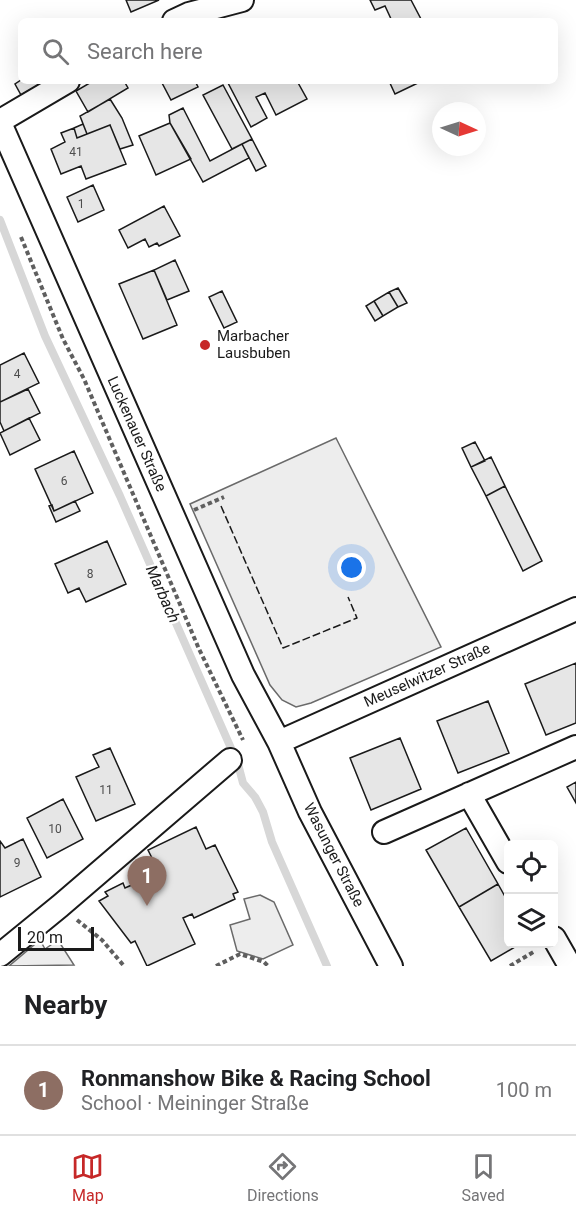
<!DOCTYPE html>
<meta charset="utf-8">
<style>
:root{--surface:#fff;--page:#f6f6f6;--text:#202124;--muted:#757577;--line:#e0e0e0;--accent:#c62828}
body{margin:0;font-family:Roboto,sans-serif;background:var(--page);color:var(--text)}
.controls{position:absolute;right:18px;bottom:18px;display:grid;overflow:hidden;border-radius:9px;box-shadow:0 6px 24px #0002}
.controls button{width:54px;height:54px;display:grid;place-items:center;padding:0;border:0;border-bottom:2px solid var(--line);background:var(--surface);color:var(--text);font:30px sans-serif}
.compass{position:absolute;left:432px;top:102px;width:54px;height:54px;border-radius:50%;background:var(--surface);box-shadow:0 6px 24px #0002;rotate:94deg}
.scale{position:absolute;left:18px;bottom:15px;width:76px;box-sizing:border-box;padding-left:6px;border:3px solid #1a1a1a;border-top:0;font-size:16px;line-height:21px;white-space:nowrap;color:#1a1a1a;-webkit-text-stroke:4px #fff;paint-order:stroke}
.you{position:absolute;left:352px;top:568px;width:21px;height:21px;margin:-15px;border:4px solid #fff;border-radius:50%;background:#1a73e8;box-shadow:0 0 0 9px #1a73e833}
.badge{display:grid;place-items:center;width:39px;height:39px;border-radius:50%;background:var(--accent);color:#fff;font-size:20px;font-weight:700}
.pin{position:absolute;translate:-50% -50px;filter:drop-shadow(0 2px 3px #0008)}
.pin::after{content:'';position:absolute;top:32px;width:21px;height:18px;background:inherit;clip-path:polygon(0 0,100% 0,50% 100%)}
.list{margin:0;padding:0;list-style:none}
h2{display:flex;justify-content:space-between;align-items:center;height:78px;margin:0;padding:0 24px;font-size:26px}
h2 small{font-size:20px;font-weight:400;color:var(--muted)}
.list li{display:grid;grid-template-columns:39px 1fr auto;gap:18px;align-items:center;box-sizing:border-box;height:90px;padding:0 24px;border-top:2px solid var(--line)}
.list b{display:block;font-size:22px;white-space:nowrap}
.list p{margin:0;font-size:20px;white-space:nowrap;color:var(--muted)}
.list em{font-size:20px;font-style:normal;color:var(--muted)}
.icon{flex:none;width:33px;height:33px;fill:none;stroke:currentColor;stroke-width:2;stroke-linecap:round;stroke-linejoin:round}
.map{position:relative;flex:none;width:576px;height:966px;overflow:hidden}
.search{position:absolute;background:var(--surface);box-shadow:0 6px 24px #0002;left:18px;right:18px;top:18px;height:66px;display:flex;align-items:center;gap:15px;box-sizing:border-box;padding:0 21px;border-radius:9px;color:var(--muted);font-size:22px}
.sheet{height:168px;background:var(--surface)}
nav{display:flex;justify-content:space-around;align-items:center;box-sizing:border-box;height:84px;border-top:2px solid var(--line);background:var(--surface);font-size:16px;color:var(--muted)}
nav a{display:grid;justify-items:center;gap:3px}
nav .on{color:var(--accent)}
.map>svg:first-child{display:block}
.built{fill:#ededed;stroke:#6a6a6a;stroke-width:1.5}
.lines{fill:none;stroke-linecap:round;stroke-linejoin:round}
.stream{stroke:#d7d7d7;stroke-width:8}
.building{fill:#e6e6e6;stroke:#1a1a1a;stroke-width:1.5}
.minor-casing{stroke:#1a1a1a;stroke-width:26}
.path{stroke:#5f5f5f;stroke-width:4;stroke-dasharray:4.5 3;stroke-linecap:butt}
.minor{stroke:#fff;stroke-width:22}
.fence{stroke:#1a1a1a;stroke-width:1.5;stroke-dasharray:8 3;stroke-linecap:butt}
.poi-dot{fill:#c62828;stroke:#fff;stroke-width:2}
.labels{text-anchor:middle;dominant-baseline:central;stroke-width:4.5;stroke-linejoin:round;paint-order:stroke}
.number-label{font-size:12px;fill:#4d4d4d}
.poi-label{font-size:15px;fill:#1a1a1a;stroke:#fff;text-anchor:start}
.street-label{font-size:15px;fill:#1a1a1a;stroke:#fff}
.water-label{font-size:16px;font-style:italic;fill:#1a1a1a;stroke:#fff}
</style>
<div class="map">
<svg width="576" height="966" viewBox="0 0 576 966">
<rect width="100%" height="100%" fill="#fff"/>
<path class="built" d="M336,438l105,209 -130,56 -15,4 -14,-7 -12,-15 -80,-181z
M260,895l14,7 19,43 -30,14 -26,-8 -7,-26 20,-6 -6,-20z
M40,940l5,9 13,-9 16,25 -65,1z"/>
<g class="lines">
<path class="stream" d="M0,220l45,116 75,160 118,268 5,19 12,14 8,15 9,30 55,124"/>
</g>
<path class="building" d="M126,0h33l-28,12z
M370,0h41l11,21h-30l-7,-15 -10,4z
M21,80l16,1 2,4 -18,10 -6,-11z
M93,81h31l4,7 -40,24 -12,-21z
M161,81h34l3,6 -27,13z
M227,81h70l10,18 -31,16 -11,-22 -9,4 11,21 -16,9z
M389,81h33l-27,13z
M223,85l29,54 -20,10 -29,-54z
M110,99l12,19 11,27 -13,4 -10,-24 -23,9 -7,-18z
M183,108l27,53 32,-17 7,14 -46,24 -33,-59 -1,-8z
M170,123l21,36 -35,16 -17,-39z
M83,124l4,10 -10,4 -3,-10z
M110,125l16,39 -40,15 -5,-13 -20,8 -10,-25 14,-7 -4,-9 13,-5 3,10z
M252,139l14,27 -10,5 -14,-27z
M93,185l11,25 -26,12 -11,-25z
M164,206l16,30 -21,10 -2,-3 -8,4 -4,-8 -17,9 -9,-18z
M175,260l14,31 -22,9 -13,-30z
M154,270l23,55 -34,14 -24,-55z
M398,288l9,15 -9,4 -9,-15z
M222,291l15,31 -13,6 -15,-31z
M389,292l9,15 -15,9 -9,-15z
M374,301l9,15 -8,5 -9,-15z
M24,353l15,30 -39,19v-37z
M28,389l12,24 -36,18 -4,-9v-20z
M29,418l11,22 -30,15 -10,-22z
M475,442l10,19 -14,6 -9,-19z
M74,451l19,42 -39,18 -19,-42z
M491,457l14,29 -19,10 -15,-29z
M505,486l37,75 -19,10 -37,-75z
M75,501l5,10 -24,11 -7,-16 3,-1 2,6z
M107,541l19,43 -40,18 -7,-14 -11,5 -13,-29z
M576,663v60l-30,12 -21,-51z
M488,701l21,52 -51,20 -21,-52z
M400,738l21,51 -50,21 -21,-52z
M110,748l25,56 -39,17 -20,-44 23,-10 -6,-12z
M576,782v21l-9,-16z
M63,799l20,40 -36,19 -20,-40z
M196,827l10,22 9,-4 23,47 -5,2 2,5 -41,19 -2,-4 -9,4 12,26 -48,22 -12,-25 -4,2 -32,-42 9,-5 -3,-4 18,-9 2,5 9,-4 -2,-5 17,-8 2,4 8,-3 -11,-22z
M466,828l32,56 -39,23 -33,-57z
M23,839l18,38 -41,20v-56l5,7z
M498,884l10,18v42h12l-29,17 -32,-54z"/>
<g class="lines">
<defs>
<path id="minor" d="M174,21l15,-7 53,-14
M0,121l68,-40
M0,123l243,552 36,67 31,70 81,154
M279,742l297,-133
M469,794l39,68
M384,832l192,-85
M554,938l16,28
M0,955l60,-49 170,-146"/>
</defs>
<use href="#minor" class="minor-casing"/>
<path class="path" d="M21,237l42,102 21,40 115,270 44,91
M194,510l30,-13
M77,920l25,20 22,26
M216,966l24,-12 24,8 4,4
M510,966l25,-15"/>
<use href="#minor" class="minor"/>
<path class="fence" d="M221,506l62,142 74,-30 -9,-21"/>
</g>
<circle class="poi-dot" cx="205" cy="345" r="6"/>
<g class="labels">
<g class="number-label">
<text x="76" y="152">41</text>
<text x="81" y="204">1</text>
<text x="17" y="374">4</text>
<text x="64" y="481">6</text>
<text x="90" y="574">8</text>
<text x="106" y="790">11</text>
<text x="55" y="829">10</text>
<text x="17" y="863">9</text>
</g>
<g class="poi-label">
<text x="217" y="336">Marbacher<tspan x="217" dy="17">Lausbuben</tspan></text>
</g>
<g class="street-label">
<text transform="translate(137 434) rotate(66)">Luckenauer Straße</text>
<text transform="translate(427 675) rotate(-24)">Meuselwitzer Straße</text>
<text transform="translate(334 855) rotate(63)">Wasunger Straße</text>
</g>
<g class="water-label">
<text transform="translate(163 594) rotate(66)">Marbach</text>
</g>
</g>
</svg>
<div class="controls">
<button><svg class="icon" aria-label="locate" viewBox="0 0 24 24"><circle cx="12" cy="12" r="6"/><path d="M12 2v4M12 18v4M2 12h4M18 12h4"/></svg></button>
<button><svg class="icon" aria-label="layers" viewBox="0 0 24 24"><path d="M12 4l9 5-9 5-9-5zM3 14l9 5 9-5"/></svg></button>
</div>
<svg class="compass" viewBox="-18 -18 36 36"><path d="M0-13l5 13h-10z" fill="#e53935"/><path d="M0 13l5-13h-10z" fill="#757577"/></svg>
<div class="scale">20 m</div>
<div class="you"></div>
<div class="pin badge" style="left:147px;top:906px;background:#8d6e63">1</div>
<div class="search"><svg class="icon" aria-label="search" viewBox="0 0 24 24"><circle cx="10" cy="10" r="6"/><path d="M15 15l6 6"/></svg>Search here</div>
</div>
<section class="sheet">
<h2>Nearby<small></small></h2>
<ul class="list">
<li><span class="badge" style="background:#8d6e63">1</span><div><b>Ronmanshow Bike &amp; Racing School</b><p>School · Meininger Straße</p></div><em>100 m</em></li>
</ul>
</section>
<nav>
<a class="on"><svg class="icon" aria-label="map" viewBox="0 0 24 24"><path d="M3 6l6-2 6 2 6-2v14l-6 2-6-2-6 2zM9 4v14M15 6v14"/></svg>Map</a>
<a><svg class="icon" aria-label="directions" viewBox="0 0 24 24"><path d="M12 3l9 9-9 9-9-9zM9 14v-3h6M13 9l2 2-2 2"/></svg>Directions</a>
<a><svg class="icon" aria-label="saved" viewBox="0 0 24 24"><path d="M7 4h10v16l-5-4-5 4z"/></svg>Saved</a>
</nav>
